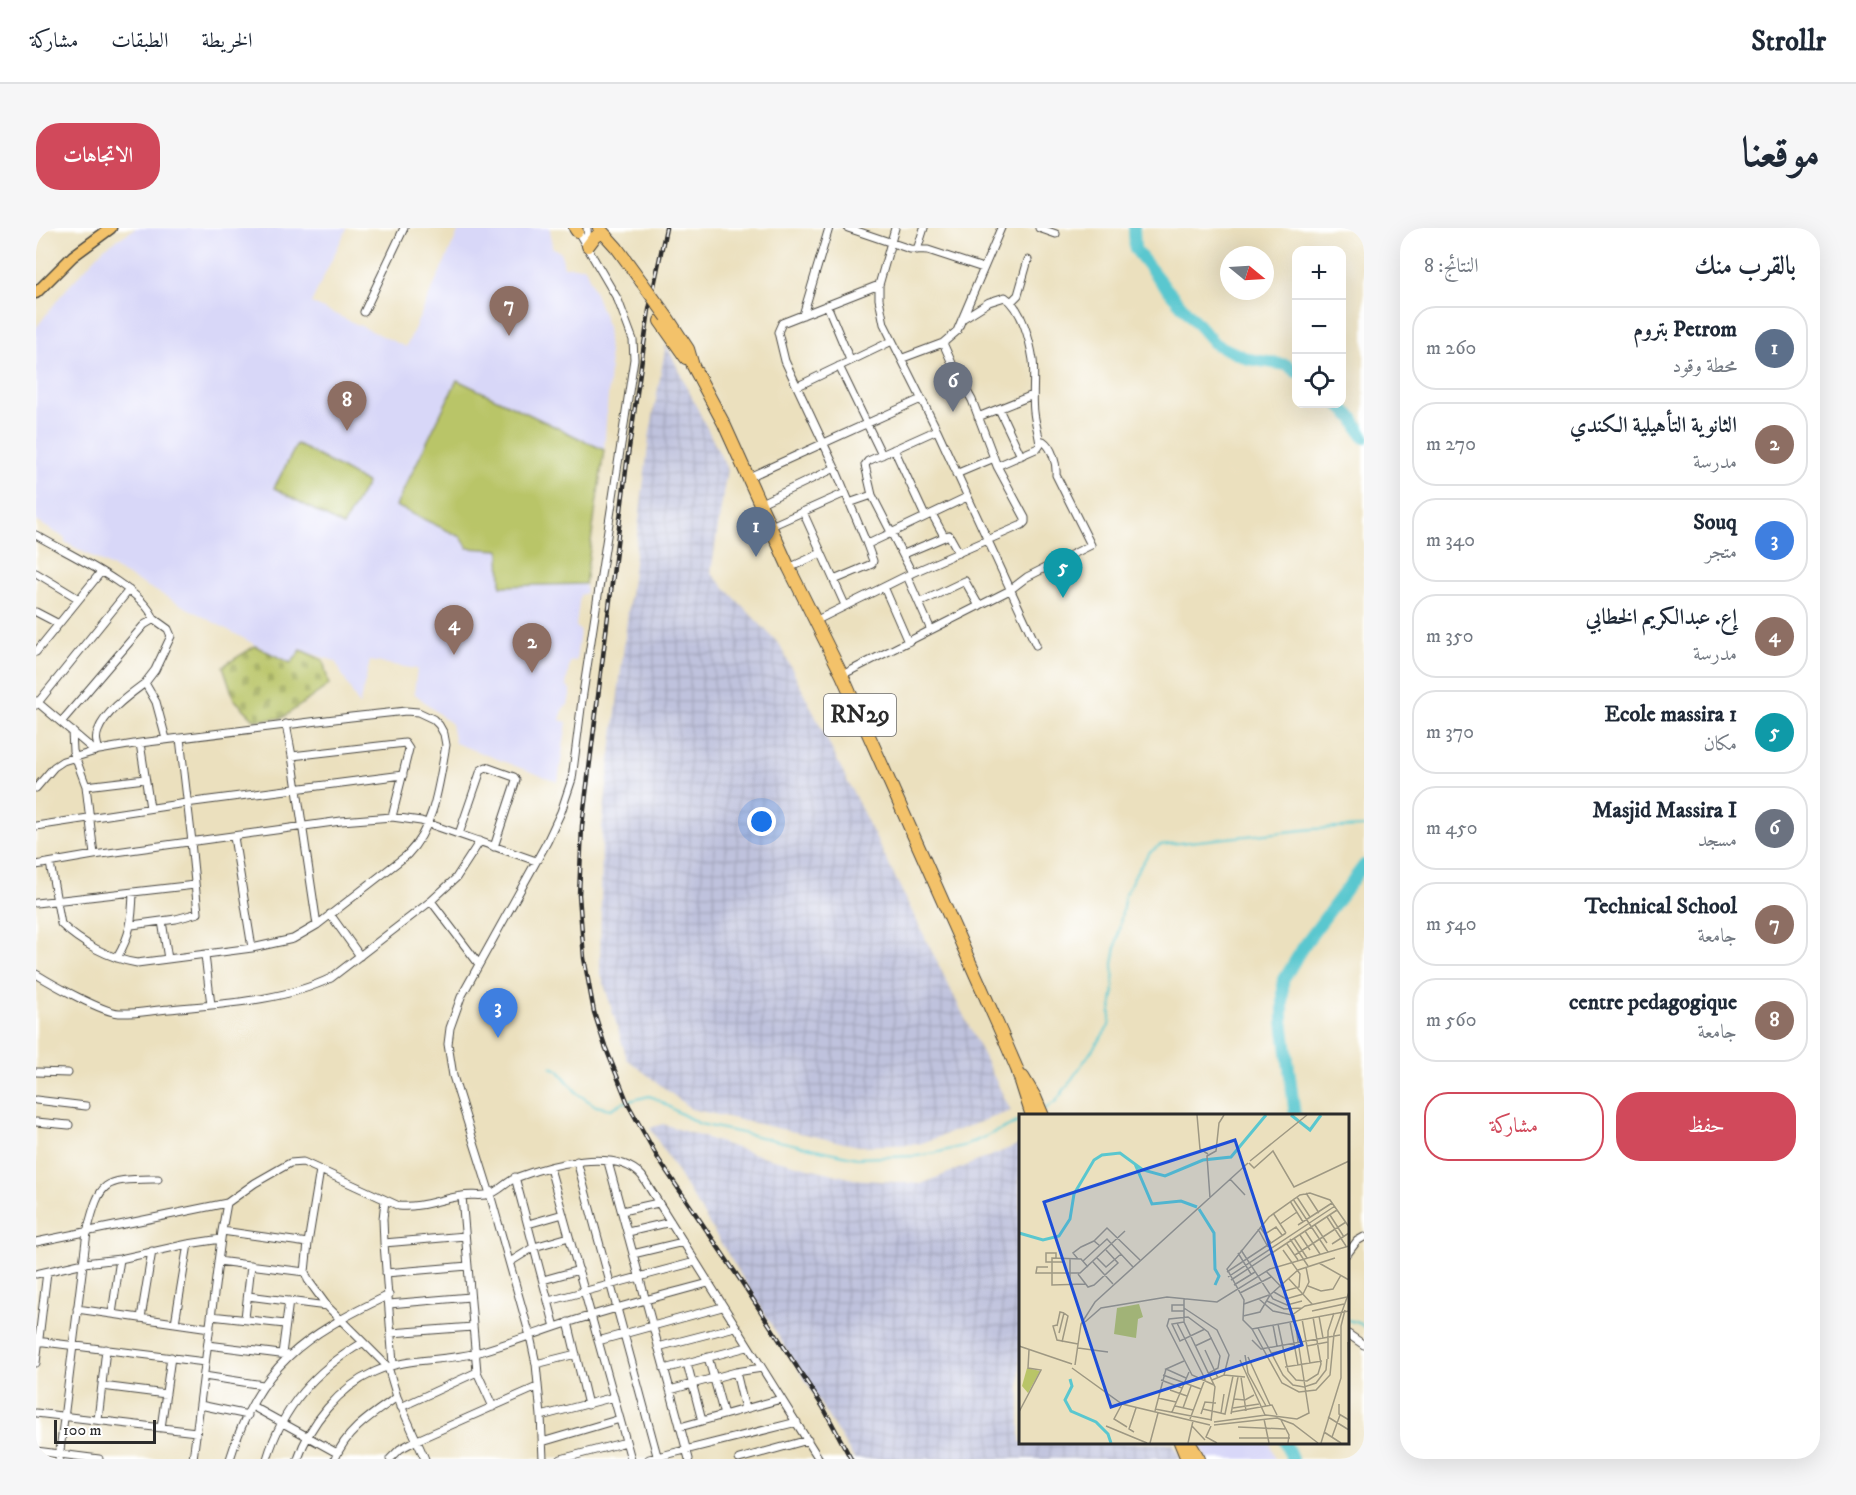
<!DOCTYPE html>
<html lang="ar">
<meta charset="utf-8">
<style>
:root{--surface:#fff;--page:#f6f6f7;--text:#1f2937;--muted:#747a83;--line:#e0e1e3;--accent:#d1495b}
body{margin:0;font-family:"IM FELL DW Pica",Amiri,serif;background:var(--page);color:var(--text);direction:rtl}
.controls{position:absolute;right:18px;top:18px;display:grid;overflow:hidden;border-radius:12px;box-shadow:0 6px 24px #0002}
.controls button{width:54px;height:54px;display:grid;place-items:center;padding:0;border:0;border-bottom:2px solid var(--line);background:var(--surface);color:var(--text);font:30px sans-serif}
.compass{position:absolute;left:1184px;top:18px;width:54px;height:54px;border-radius:50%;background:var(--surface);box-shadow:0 6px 24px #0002;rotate:108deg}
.scale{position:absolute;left:18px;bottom:15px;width:102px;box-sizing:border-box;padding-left:6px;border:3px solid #2b2b2b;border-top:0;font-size:16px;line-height:21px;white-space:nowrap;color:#2b2b2b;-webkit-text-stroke:4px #fff;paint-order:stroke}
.you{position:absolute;left:726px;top:594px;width:21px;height:21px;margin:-15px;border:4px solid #fff;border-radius:50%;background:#1a73e8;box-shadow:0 0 0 9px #1a73e833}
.badge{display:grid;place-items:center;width:39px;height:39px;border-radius:50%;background:var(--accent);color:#fff;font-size:20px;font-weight:700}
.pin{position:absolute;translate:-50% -50px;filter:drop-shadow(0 2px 3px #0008)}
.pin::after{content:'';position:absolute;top:32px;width:21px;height:18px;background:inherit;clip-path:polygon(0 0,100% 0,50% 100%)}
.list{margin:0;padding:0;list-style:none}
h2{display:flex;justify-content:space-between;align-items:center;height:78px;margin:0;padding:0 24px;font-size:26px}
h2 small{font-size:20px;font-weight:400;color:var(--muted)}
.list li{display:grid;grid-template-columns:39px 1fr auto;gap:18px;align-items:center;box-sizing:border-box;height:84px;margin:0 12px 12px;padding:0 12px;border:2px solid var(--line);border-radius:24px}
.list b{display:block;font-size:22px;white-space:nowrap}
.list p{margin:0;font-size:20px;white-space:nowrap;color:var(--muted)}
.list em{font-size:20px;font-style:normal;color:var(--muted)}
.actions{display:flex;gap:12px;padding:18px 24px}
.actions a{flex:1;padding:14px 0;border:2px solid var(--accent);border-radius:24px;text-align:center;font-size:21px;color:var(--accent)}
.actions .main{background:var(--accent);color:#fff}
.icon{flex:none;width:33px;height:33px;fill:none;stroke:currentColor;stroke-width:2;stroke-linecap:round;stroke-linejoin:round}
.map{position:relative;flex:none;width:1328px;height:1231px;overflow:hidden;direction:ltr;border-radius:24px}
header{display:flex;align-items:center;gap:36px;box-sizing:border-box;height:84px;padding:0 30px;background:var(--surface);border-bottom:2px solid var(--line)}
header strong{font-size:28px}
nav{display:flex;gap:33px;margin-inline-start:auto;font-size:21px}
.intro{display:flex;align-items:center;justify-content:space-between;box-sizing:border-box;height:144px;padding:0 36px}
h1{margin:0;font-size:42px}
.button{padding:15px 27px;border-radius:24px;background:var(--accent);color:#fff;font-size:21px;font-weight:700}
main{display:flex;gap:36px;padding:0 36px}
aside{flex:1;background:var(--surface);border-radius:24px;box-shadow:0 6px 24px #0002}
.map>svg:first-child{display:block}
.built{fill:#d8d7f8}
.industrial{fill:url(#industrial-grid)}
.cemetery{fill:url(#cemetery-stones);stroke:#727849;stroke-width:1.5}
.pitch{fill:#b9c567;stroke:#727849;stroke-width:1.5}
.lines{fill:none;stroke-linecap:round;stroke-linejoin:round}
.stream{stroke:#5ac7cf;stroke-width:2}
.river{stroke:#5ac7cf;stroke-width:12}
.street-casing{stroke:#484641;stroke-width:9}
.primary-casing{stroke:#484641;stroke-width:13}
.highway-casing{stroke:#484641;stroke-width:14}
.street{stroke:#fff;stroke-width:7}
.primary{stroke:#f3c26a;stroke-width:10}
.highway{stroke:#f3c26a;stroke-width:12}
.rail-casing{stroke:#2b2b2b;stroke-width:4.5}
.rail{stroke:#fff;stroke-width:2;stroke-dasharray:7;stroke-linecap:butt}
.highway-bridge-casing{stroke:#484641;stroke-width:14;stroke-linecap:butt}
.highway-bridge{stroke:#f3c26a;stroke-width:12}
.labels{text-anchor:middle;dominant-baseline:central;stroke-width:5;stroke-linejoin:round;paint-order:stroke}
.shield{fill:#fff;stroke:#6b6b6b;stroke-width:1.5}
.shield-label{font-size:24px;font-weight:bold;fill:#2b2b2b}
.inset-river{fill:none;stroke:#5ac7cf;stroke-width:3}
.inset-road{fill:none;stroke:#9e9883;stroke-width:1.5}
.view{fill:#1d4ed8;fill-opacity:0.15;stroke:#1d4ed8;stroke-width:3}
.inset-edge{fill:none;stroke:#2b2b2b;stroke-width:3}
</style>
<header>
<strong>Strollr</strong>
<nav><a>الخريطة</a><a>الطبقات</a><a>مشاركة</a></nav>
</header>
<div class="intro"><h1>موقعنا</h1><a class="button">الاتجاهات</a></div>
<main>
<aside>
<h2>بالقرب منك<small>النتائج: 8</small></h2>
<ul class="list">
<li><span class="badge" style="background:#5c6f8a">1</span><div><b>Petrom بتروم</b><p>محطة وقود</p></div><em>260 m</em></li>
<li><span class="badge" style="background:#8d6e63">2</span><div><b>الثانوية التأهيلية الكندي</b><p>مدرسة</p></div><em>270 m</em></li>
<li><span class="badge" style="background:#3f7fe0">3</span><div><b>Souq</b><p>متجر</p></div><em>340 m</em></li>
<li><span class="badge" style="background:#8d6e63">4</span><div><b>إع. عبدالكريم الخطابي</b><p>مدرسة</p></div><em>350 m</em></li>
<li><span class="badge" style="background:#0f9aa8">5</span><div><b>Ecole massira 1</b><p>مكان</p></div><em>370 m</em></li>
<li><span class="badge" style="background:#6b7280">6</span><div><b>Masjid Massira I</b><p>مسجد</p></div><em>450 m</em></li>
<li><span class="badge" style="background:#8d6e63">7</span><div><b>Technical School</b><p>جامعة</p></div><em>540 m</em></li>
<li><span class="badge" style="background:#8d6e63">8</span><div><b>centre pedagogique</b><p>جامعة</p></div><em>560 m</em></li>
</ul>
<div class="actions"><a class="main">حفظ</a><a>مشاركة</a></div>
</aside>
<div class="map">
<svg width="1328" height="1231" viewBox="0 0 1328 1231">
<defs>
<pattern id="industrial-grid" width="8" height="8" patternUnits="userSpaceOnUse" patternTransform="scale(1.5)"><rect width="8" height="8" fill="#bfc2dd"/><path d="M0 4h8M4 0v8" fill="none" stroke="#a4a7be"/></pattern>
<pattern id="cemetery-stones" width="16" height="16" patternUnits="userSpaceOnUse" patternTransform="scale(1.5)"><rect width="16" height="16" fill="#b9c567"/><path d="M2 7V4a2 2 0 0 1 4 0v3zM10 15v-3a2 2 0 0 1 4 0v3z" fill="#9fa95a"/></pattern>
</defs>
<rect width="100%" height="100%" fill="#fff"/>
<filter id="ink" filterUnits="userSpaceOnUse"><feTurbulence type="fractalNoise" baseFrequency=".0167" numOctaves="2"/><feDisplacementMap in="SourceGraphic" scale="12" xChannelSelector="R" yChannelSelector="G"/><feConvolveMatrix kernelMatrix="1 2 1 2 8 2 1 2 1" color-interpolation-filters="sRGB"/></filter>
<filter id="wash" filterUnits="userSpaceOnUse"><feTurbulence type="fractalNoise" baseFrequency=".008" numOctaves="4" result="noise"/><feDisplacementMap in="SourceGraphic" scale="24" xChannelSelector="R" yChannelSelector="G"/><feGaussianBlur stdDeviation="1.35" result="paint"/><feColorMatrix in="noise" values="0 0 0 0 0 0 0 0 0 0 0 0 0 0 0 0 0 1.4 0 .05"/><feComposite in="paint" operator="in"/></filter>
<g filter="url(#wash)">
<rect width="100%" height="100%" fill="#ebe0be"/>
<path class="built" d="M100,0h211l-36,75 95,44 54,-119h90l2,19 9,6 3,14h21l22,58 3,44 -6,81 -19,134 1,9 -6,2 -4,31 4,5 -4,30 -6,1 -4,23 5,5 -3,15 -4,2 -4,13 7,2 -9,60 -103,-39 -4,-19 -37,-31 3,-24 -47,-8 -11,45 -24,-45 -34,-11 -10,14 -226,-122v-4l-29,-17v-193l26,-34 42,-46z
M1163,1215h71l5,16h-69z"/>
<path class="industrial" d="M630,116l61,125 -16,104 69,72 231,466 -92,33 -61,2 -167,-37 -64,-50 -27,-88 2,-144 47,-389z
M627,896l98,32 93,23 67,5 99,-40v298l153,1 8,16h-327l-204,-331z"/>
<path class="cemetery" d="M219,418l36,17 10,-13 22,10 6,25 -47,33 -27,2 -21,-21 -11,-33z"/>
<path class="pitch" d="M421,152l147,70 -19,134 -84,2 -1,-36 -32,-2 -7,-11 -65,-31z
M261,216l70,39 -24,43 -69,-38z"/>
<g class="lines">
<path class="stream" d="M515,839l7,3 20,24 18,12 15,3 11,-6 27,-7 6,2 21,13 24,13 157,34 60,-2 18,-3 32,-8 53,-24
M1009,881l11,-8 6,-8 47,-67 5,-38 -1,-24 12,-69 11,-22 13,-20 11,-8 153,-16 51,-2
M1312,1092l13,4 3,3"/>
<path class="river" d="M1098,0l1,21 26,33 54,62 33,15 39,6 9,7
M1302,176l15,14 11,20
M1259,888l-12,-95v-40l20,-34 61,-82
M1249,1214l7,17"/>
</g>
</g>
<g filter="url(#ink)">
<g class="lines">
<defs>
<path id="street" d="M551,0l1,16
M812,0l62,21 18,1 55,18
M859,0l-16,57v14l5,25 53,106 99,215
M1003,0l17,6
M881,22l7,-22
M843,57l-97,38 -4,9 7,29 50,107 31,74 4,1 97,-46
M975,74l7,-7 10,-35
M791,77l23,55
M328,84l40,-84
M767,87l26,-87
M926,91l27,-17 16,-5c17,11 25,44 28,63 2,17 -1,35 1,52 1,11 5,22 6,33l-2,3 -41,18
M867,130l40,-15 14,-12 44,-103
M803,138l43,89
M762,158l94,-45
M963,181l22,47
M942,189l55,-22
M858,221l31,67
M920,246l38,-16
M713,249l172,-78
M725,275l74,-35
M813,275l23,-8
M767,284l42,93
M896,286l12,22
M735,298l74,-33
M0,307c30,18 106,52 118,84
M868,326l45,-19 10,18
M753,340l32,-15
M0,345l43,26
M876,345l-40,-78 -7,-30 3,-4 69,-31
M871,348l24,54
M798,352l38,-16 1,-3 -7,-19
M848,359l24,55
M883,375l46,-22 14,25
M0,384l23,12
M779,393l97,-48 110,-48 3,-3v-4l-28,-52 -25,-66 -17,-30 -12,-27
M0,424l65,-80
M806,447l168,-85 17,-13 64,-32 -35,-70c1,-11 -4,-28 -13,-34l-3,1
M0,473l59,50
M0,477l93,-115
M26,493l82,-96 10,-6 14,10 3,7 -16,34 -10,13 11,19 10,37
M250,496l6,32
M36,503l1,20 13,35 8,69
M144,510l12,104
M104,515l10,65
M63,522c-2,-6 -4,-12 -1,-19 7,-19 31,-36 47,-48
M50,558l59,-7
M0,560l18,-21 9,-6 36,-11 41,-7 211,-26 55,-6 12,1 15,7 6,6 5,9 2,11c-7,38 -11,82 -39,110l-90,70 -24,14 -41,9 -115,15c-27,-4 -56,-20 -76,-39l-11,-61
M0,598l150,-23 217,-28
M423,606l22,-64 5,-3 28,10 2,3 -22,67
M198,609l18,111
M0,637l58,-10 247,-34 51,-4 29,4 115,40
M395,673l47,62
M0,675l159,-18
M294,686l30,42
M126,693l6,38
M96,697l44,-6 22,-6 -7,-71
M281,697c-8,-57 -17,-113 -25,-169l113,-13 4,6 -17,68
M169,727l6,50
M81,730c14,-24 15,-38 16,-65
M0,746c16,10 66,38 83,39 16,1 34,-3 50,-4 52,-5 115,-8 162,-31l100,-77 25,-23 24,-37
M0,844l32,1
M0,872l50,6
M0,894l33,3
M541,933l81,298
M572,934l81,297
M514,940l81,291
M284,942l-12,73 -3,29 3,8 19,26 61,61 9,30 28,62
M479,949l40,150
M426,968l15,176 16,35
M349,972l-2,19 1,24 9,121
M586,983l36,-8
M492,996l35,-10
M186,1003l86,12
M592,1004l43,-10
M0,1014l191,-39 28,-20 35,-20 13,-1 96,44c22,2 41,-7 63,-10 9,-2 20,1 28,-2 10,-3 18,-14 28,-17 31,-12 98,-30 124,-1l177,283
M348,1015l81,-7
M1312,1025l9,-12 7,-4
M597,1026l50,-12
M182,1033l87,11
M474,1034l24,-15 35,-10
M350,1045l82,-7
M0,1046l48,-11 36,-4 68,-15 33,-5
M507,1052l36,-10
M212,1068l79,10
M513,1073l146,-39
M353,1076l81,-7
M41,1081l133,19
M76,1086l8,-55
M175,1088l74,8
M105,1090l11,-67
M209,1090l6,-53
M532,1094l20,83
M139,1095l13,-79
M355,1105l82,-6
M1312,1106l16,11
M0,1113l169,21
M562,1113l124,-34
M172,1117l80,10
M622,1119l77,-20
M246,1126l7,-53
M672,1129l16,58
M0,1135l11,-91
M651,1135l15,58
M500,1136l40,-10
M628,1141l83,-22
M700,1144l9,37
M168,1148l59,9
M66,1158l64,8
M634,1162l66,-18 26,-4
M164,1177l48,10
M216,1178l85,47
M365,1179l76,-35
M0,1185l160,19
M505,1188l73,-19
M62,1192l8,-71
M644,1199l101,-28
M125,1200l10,-71
M506,1214l78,-23
M0,1223l63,8
M23,1231l28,-227c14,-54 16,-52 71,-53
M157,1231l29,-228 5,-28
M194,1231c29,-94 73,-123 159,-164
M231,1231c16,-53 48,-88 95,-116
M262,1231c12,-36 41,-71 76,-87 32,-15 69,-10 102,-19 31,-9 61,-20 91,-30 46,-15 94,-27 141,-40
M299,1231c11,-29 38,-45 62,-62
M354,1231l10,-10 15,-8 122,-54
M507,1231l-2,-43 -5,-52 -6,-28 -40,-142 -37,-118 -5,-32 2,-16 11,-31 86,-155 14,-30 11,-33 10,-79 52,-341 -1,-19 -15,-40 -41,-70
M525,1231l65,-17
M613,1231l148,-37
M703,1231l69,-19"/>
<path id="primary" d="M0,65l37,-37 38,-28"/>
<path id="highway" d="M539,0l2,3
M563,0l18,20 24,33
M552,18l6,-8 8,-6
M631,89l21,32 5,17 31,58 65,144 53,107 159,357 16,37 15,47
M624,93l26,37
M987,849l12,20 8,19
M1144,1214l7,17
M1153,1214l10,17"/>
</defs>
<use href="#street" class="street-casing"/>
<use href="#primary" class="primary-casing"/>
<use href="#highway" class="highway-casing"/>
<use href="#street" class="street"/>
<use href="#primary" class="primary"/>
<use href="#highway" class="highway"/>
<defs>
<path id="rail" d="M630,0l-17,82 -22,152 -45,364 -3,69 5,63 10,54 11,34 24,60 30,54 82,121 82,126 28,52"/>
</defs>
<use href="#rail" class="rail-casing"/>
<use href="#rail" class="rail"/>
<defs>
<path id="highway-bridge" d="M605,53l26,36"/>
</defs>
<use href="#highway-bridge" class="highway-bridge-casing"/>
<use href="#highway-bridge" class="highway-bridge"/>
</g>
</g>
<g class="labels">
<rect class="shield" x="788" y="466" width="72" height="42" rx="4.5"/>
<g class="shield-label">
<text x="824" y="487">RN29</text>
</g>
</g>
<g transform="translate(983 886)">
<rect width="330" height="330" fill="#ebe0be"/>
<path d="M8,254l13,3 -12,22 -6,-7z" fill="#b9c567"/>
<path d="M120,190l4,13 -5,2 -2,19 -22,-4 3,-26z" fill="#b9c567"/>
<path class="inset-river" d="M272,1l19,15 11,-15M116,50l17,40 29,-3 16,6M180,95l15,24 1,36 4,7 -4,9M0,119l24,7 16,-4 11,-17 4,-25 20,-34 8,-5 18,-2 23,17 22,6 38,-16 28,-3 35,-42M51,265l2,7 -7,14 6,11 25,11 12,12 3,9"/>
<path class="inset-road" d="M178,1l3,34 8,5M231,47l57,-46M230,49l5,5 19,-17 21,36 55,-26M211,65l15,16M287,79l13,20M278,83l13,20M191,84l-3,-42 9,-5 3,-28 5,-8M274,85l35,53M271,87l13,21M254,99l13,20M311,101l14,22M308,103l19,29M261,110l17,-12M279,111l34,-22M296,111l12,18M241,113l11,16M330,113l-19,-27 -20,-7 -10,2 -31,22 -42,52 17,31 -1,20 9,9 30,54 17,9 17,-2 14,-15 4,-41 15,-42M239,115l10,18M286,117l15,23M246,120l11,-7 6,8M281,121l10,15M275,124l13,20M271,125l18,27M75,127l13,-13 33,32M268,130l11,16M313,130l17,-11M222,136l32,49 14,6 15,-4M219,139l13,21M276,141l51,-33M37,144v-5h-10v9h17M78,144l9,9 15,-13M51,145v26M59,145l-5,-6 8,-6 13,-6 6,5M64,147l24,-22 26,28M74,148l20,22M300,149l30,17M29,153h-11l-1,6h44l45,-42M247,157l19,20 14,-4 1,-13 -17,-24M208,158l59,-39M59,160l10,13 6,-2 24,-22 -12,-13M209,163l107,-71M270,165l23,25M212,166l106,-70M67,170l-34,1v-27l29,1 7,8M215,171l21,-13M289,172l13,5 12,-2 8,-14M255,178l12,7 17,-5 6,-12 -3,-15M221,179l31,-16M165,184v24l31,65 -4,34M240,185l14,12 19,4 13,-9 42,-9M248,187l17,8 18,-1M225,190l25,-9M165,194l33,22 12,25 -5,20M165,197h-12v-6h12M293,197l32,-7M224,202l17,-4 10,-17 28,-25 37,-12M300,202l4,22M283,205l8,44M66,208l16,-14 66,-11 50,5 53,-33 79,-23M165,208l-12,2 8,17 25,-12M271,208l8,43M158,209l28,56 -15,40M259,210l10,47 8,9 11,1 11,-7 3,-10 -8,-47M38,211l-4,1 4,14 21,4M254,211l4,21M38,212l3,-14 4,1M239,214l25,47 10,10 11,2 12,-4 10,-13 1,-11M233,215l97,-18M40,219l5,-20M233,226l9,9 79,-14M43,228l6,-26 -4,-3M329,228l1,49M0,232l53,18M176,232l17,-8M288,232l21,-4M59,234l30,4M186,236l13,28M253,239l23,-5M226,241l3,18 18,33M229,243l22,48M309,245v-28l6,-18M221,246l25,55M165,247l-18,8 20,9M56,251l6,-41 14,-22 153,-139M266,253l37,-6M53,254l50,36 88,21M190,259l9,-5 2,-12 -12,-24 -20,-15 -19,2 -2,7 25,49 22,10M144,261l38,14M222,263l5,34M142,266l21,8M193,266l12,-5 21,2M151,276l17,6M139,284l18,4M215,285l11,1 9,-5M103,290l-8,15 13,8M320,290v10l10,6M156,292l18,4M164,294l8,-22M214,294l26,-4M136,295l57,11M184,295l22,5 8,-38M136,297l11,-42M0,298l22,-42 -13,-2 1,-18M153,298l17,-40M213,298l40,-7 5,10M202,299l3,-19M182,300l4,-12 11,1M212,300l7,-37M309,303l21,13M245,305l5,24M262,306l8,15 -1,8M195,308l52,-7 31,4 12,-6 -15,-98M195,311l63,-7 16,6 25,19M87,312l41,17M173,312l13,14M192,312l-5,11 11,6M219,313l47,2M115,318l-5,-3 7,-21M305,318l17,11M313,323l8,-22M220,324h51M131,329l8,-30M169,329l5,-22M302,329l20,-65v-52l4,-16"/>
<path class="view" d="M216,26l67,205 -191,62 -67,-205z"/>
<rect width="330" height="330" class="inset-edge"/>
</g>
</svg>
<div class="controls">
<button>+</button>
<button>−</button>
<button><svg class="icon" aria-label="locate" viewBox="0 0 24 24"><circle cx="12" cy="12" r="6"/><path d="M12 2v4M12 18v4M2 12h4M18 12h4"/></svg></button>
</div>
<svg class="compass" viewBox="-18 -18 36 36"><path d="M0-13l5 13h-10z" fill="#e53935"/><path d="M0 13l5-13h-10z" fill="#747a83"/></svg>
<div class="scale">100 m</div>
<div class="you"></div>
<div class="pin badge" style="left:720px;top:329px;background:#5c6f8a">1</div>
<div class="pin badge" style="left:496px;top:445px;background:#8d6e63">2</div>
<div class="pin badge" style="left:462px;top:810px;background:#3f7fe0">3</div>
<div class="pin badge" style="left:418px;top:427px;background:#8d6e63">4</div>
<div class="pin badge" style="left:1027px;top:370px;background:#0f9aa8">5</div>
<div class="pin badge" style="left:917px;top:184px;background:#6b7280">6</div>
<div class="pin badge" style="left:473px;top:108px;background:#8d6e63">7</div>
<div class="pin badge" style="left:311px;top:203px;background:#8d6e63">8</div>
</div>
</main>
